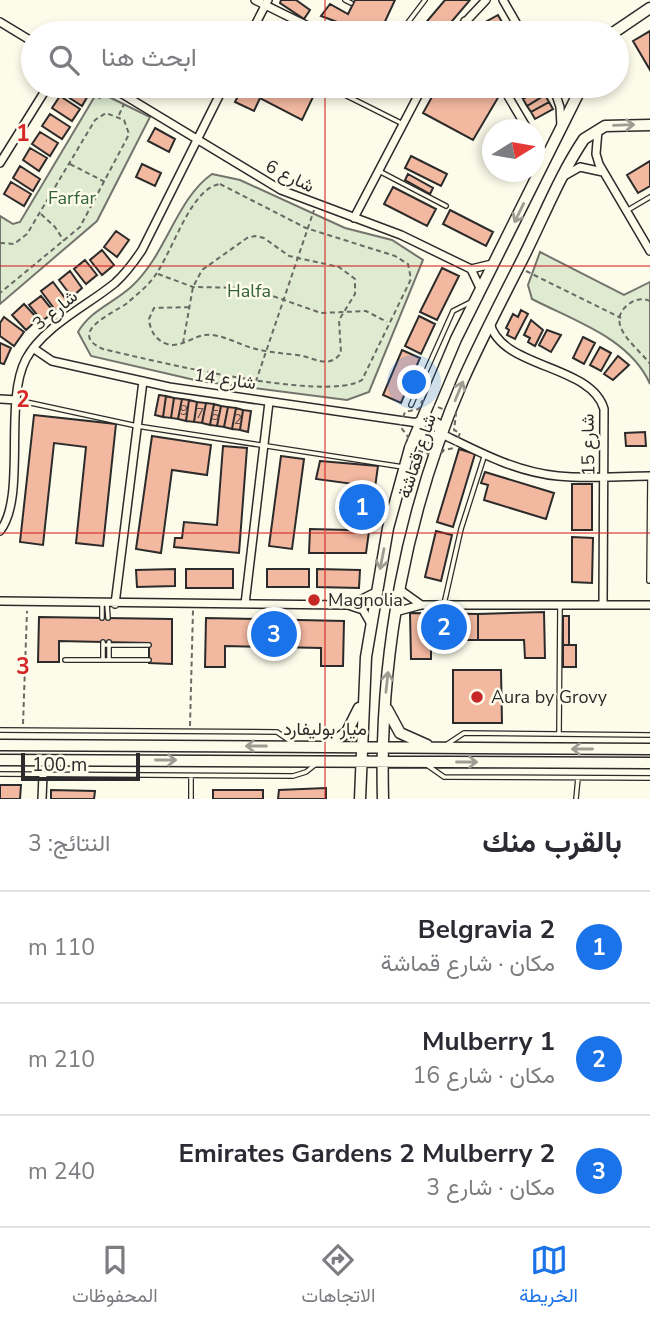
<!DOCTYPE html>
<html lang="ar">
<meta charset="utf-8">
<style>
:root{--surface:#fff;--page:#f2f2f3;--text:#2b2b33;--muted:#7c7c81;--line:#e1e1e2;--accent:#1a73e8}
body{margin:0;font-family:"Nunito Sans",Vazirmatn,sans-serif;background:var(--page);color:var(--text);direction:rtl}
.compass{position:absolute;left:482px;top:119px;width:63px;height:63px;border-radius:50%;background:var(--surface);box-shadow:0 4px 10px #0003;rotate:79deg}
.scale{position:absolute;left:21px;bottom:18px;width:119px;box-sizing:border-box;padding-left:7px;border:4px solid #2b2b2b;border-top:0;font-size:19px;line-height:24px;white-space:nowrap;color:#2b2b2b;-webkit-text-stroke:5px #fdfbea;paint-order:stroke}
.you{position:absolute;left:415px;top:383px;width:24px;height:24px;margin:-18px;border:5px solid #fff;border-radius:50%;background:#1a73e8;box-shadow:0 0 0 10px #1a73e833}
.badge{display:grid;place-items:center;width:46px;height:46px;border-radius:50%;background:var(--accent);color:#fff;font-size:23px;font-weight:700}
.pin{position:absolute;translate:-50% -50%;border:4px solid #fff;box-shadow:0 2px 7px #0006}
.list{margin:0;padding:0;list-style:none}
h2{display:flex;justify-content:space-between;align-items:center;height:91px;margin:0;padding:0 28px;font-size:30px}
h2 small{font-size:23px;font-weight:400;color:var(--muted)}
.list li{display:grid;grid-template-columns:46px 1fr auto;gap:21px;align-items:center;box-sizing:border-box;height:112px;padding:0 28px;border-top:2px solid var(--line)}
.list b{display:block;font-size:26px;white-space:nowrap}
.list p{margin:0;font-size:23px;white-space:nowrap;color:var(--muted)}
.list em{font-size:23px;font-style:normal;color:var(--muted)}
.icon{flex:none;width:38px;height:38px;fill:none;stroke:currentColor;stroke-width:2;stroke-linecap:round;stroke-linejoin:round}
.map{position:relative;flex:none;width:650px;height:799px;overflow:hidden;direction:ltr}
.search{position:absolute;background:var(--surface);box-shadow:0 4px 10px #0003;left:21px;right:21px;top:21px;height:77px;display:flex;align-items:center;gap:18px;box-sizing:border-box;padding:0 24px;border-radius:38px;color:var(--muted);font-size:26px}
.sheet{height:427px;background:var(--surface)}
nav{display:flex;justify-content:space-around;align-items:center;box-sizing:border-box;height:98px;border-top:2px solid var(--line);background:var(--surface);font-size:19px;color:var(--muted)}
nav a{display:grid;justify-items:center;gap:4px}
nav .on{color:var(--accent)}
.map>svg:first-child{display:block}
.green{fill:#deebd1;stroke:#74746e;stroke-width:2}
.building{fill:#f2b8a0;stroke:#2b2b2b;stroke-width:2}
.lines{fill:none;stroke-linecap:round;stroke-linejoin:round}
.lane-casing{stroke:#2b2b2b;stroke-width:6}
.street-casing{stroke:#2b2b2b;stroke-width:10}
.secondary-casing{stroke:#2b2b2b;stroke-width:13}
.path{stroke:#6a6964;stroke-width:2;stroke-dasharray:5 3.5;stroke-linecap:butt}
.lane{stroke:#fdfbea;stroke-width:3.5}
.street{stroke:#fdfbea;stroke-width:7}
.secondary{stroke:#fdfbea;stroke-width:10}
.oneway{stroke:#9e9d94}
.grid{fill:none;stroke:#d62828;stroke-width:2;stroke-opacity:0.55}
.poi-dot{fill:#c62828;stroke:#fdfbea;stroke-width:2.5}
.labels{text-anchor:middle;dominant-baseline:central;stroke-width:5;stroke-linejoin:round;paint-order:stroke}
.number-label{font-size:14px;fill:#5d4e48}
.street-label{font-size:18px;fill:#2b2b2b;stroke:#fdfbea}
.park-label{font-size:18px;fill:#34623c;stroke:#fdfbea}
.poi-label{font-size:18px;fill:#2b2b2b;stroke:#fdfbea;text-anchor:start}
.grid-label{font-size:23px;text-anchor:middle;font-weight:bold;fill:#d62828;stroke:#fdfbea;stroke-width:5;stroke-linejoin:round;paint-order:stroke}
</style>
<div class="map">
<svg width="650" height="799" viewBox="0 0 650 799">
<rect width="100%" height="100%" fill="#fdfbea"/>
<path class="green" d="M103,94l47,23 -53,104 -97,83v-88l13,8 7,-2 75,-126 5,2z
M212,174l28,6 105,48 47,12 31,20 -54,132 -22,8 -148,-19 -108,-25 -13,-24c13,-22 34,-28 53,-45 35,-31 45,-88 81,-113z
M540,252l84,43 26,-13v102c-20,-46 -76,-63 -118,-85l-4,-14z"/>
<path class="building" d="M281,0h15l14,10 -6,9 -24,-16z
M355,0h40l-14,30 7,3h-34l-17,-11 -16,-6 9,-12 18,10z
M445,0h25l-28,33h-25z
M498,15l4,7 -18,10 -4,-7z
M650,31v39l-17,-29z
M66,86h14l10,6 -8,14 -20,-13z
M243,86h48l22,11 -11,23 -42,-22 -6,13 -19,-9z
M438,86h56l5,10 -26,44 -50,-27z
M531,86h8l2,3 -18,10 -4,-7z
M541,89l4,6 -18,11 -4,-7z
M545,95l4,7 -18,10 -4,-6z
M60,96l20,13 -8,12 -20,-13z
M549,102l4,7 -18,10 -4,-7z
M50,114l20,13 -8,12 -20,-13z
M155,128l20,11 -6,13 -21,-11z
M40,132l18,11 -8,13 -18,-12z
M30,148l17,10 -8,13 -16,-11z
M411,156l36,18 -6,12 -36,-18z
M650,161v25l-12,7 -11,-18z
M142,164l19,9 -6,13 -19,-9z
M20,166l20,13 -7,12 -20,-13z
M408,174l25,14 -3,6 -25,-14z
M11,182l20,12 -7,12 -20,-12z
M393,187l43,22 -9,17 -43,-22z
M450,210l43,22 -7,14 -43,-22z
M116,231l13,9 -12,17 -13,-10z
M102,250l12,15 -12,10 -12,-15z
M85,260l12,15 -11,9 -12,-15z
M442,268l17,8 -22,44 -17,-8z
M70,271l12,17 -10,9 -13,-17z
M53,282l15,20 -12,9 -15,-20z
M41,296l13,16 -12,9 -13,-16z
M24,304l14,15 -12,11 -14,-15z
M521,310l7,4 -13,25 -8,-4 2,-5 -3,-2 7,-14 5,3z
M419,316l16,8 -14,30 -16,-8z
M4,317l20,15 -10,14 -14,-10v-13z
M531,320l12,10 -8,16 -7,-4 2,-4 -6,-3z
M547,330l14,5 -10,17 -12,-7z
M583,337l12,6 -11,21 -11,-6z
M0,343l11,5 -7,16 -4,-1z
M600,347l11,6 -10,18 -11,-6z
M402,350l18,8 -19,45 -18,-8z
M618,356l11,9 -16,15 -9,-6z
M159,395l7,1 -3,21 -8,-2z
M166,396l8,2 -3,20 -8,-1z
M174,398l8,1 -4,20 -7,-1z
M182,399l7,1 -3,21 -8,-2z
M189,400l8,2 -3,20 -8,-1z
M197,402l9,1 -4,20 -8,-1z
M206,403l8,1 -4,21 -8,-2z
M214,404l7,2 -4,20 -7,-1z
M221,406l7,1 -4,20 -7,-1z
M228,407l8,1 -4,21 -8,-2z
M236,408l7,2 -3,20 -8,-1z
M243,410l8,1 -3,21 -8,-2z
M34,415l82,9 -13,122 -27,-3 10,-96 -32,-4 -11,102 -23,-3z
M645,432l1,14h-20l-1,-13z
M152,436l59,9 -4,30 -35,-5 -11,83 -25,-4z
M223,446l24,2 -8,105 -65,-6 1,-9h7l2,-16 33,3z
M459,449l16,5 -22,73 -16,-5z
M281,456l23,3 -12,90 -23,-3z
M320,461l58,5 -12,87h-57l1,-24 39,1 5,-46 -38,-5z
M485,472l69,21 -8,26 -62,-19 4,-15 -7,-2z
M572,484h20v46h-20z
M436,531l16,4 -11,46 -16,-4z
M572,537l21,1 -1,45 -20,-1z
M175,569v17l-38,1 -1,-17z
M186,569h47v19h-47z
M267,569h42v18h-42z
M317,569l43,1 -1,18 -42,-1z
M544,612l1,46h-20l-1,-18h-46v-26z
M410,613l68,1v26h-47v19h-20z
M563,616h6v29h-6z
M39,617l133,2v45l-23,-1v-20l-90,-2v21h-21z
M206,618l138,3 -1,45h-22v-18l-96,-2v21h-20z
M563,645h13v22h-13z
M453,670h48l1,53h-49z
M0,785h21l-1,14h-20z
M326,788v11h-48l1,-9z
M51,790l44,1 -1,8h-43z
M213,790h50v9h-50z"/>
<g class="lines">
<defs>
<path id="lane" d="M345,0l6,3
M400,33l25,-33
M327,86l76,38
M379,171l67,35
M628,210l22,-13
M17,400l120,26 266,41
M411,405l42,-94 18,-9
M649,581l1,-103
M102,604v14
M107,604l1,14
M444,604l17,-75 23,-72
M103,642v18
M109,642v18
M103,645h46
M65,660h84
M0,730l277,2 16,11
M559,734l1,-128
M446,745l18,-12 186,2
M427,765l17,12 206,1
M0,774l293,2 13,-4 10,-8
M191,799v-23
M576,799l2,-21"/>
<path id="street" d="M255,0l67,33
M503,0l19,33
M465,21l7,12
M0,22l33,20
M251,33l17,-33
M455,33l31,-33
M109,86l172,104 120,45 70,34 21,-5
M502,86l26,44
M553,86l7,21 1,19
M554,86l15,4 10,-4
M598,130l-2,24 3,10 51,87
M534,142l11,19
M0,163l48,-77
M566,175l14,-8 23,5
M354,218l69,-132
M471,269l10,21
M490,323c11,46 101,41 114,86l-1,196
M33,348l19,13 117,26 249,36
M0,399l17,1
M442,434c37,18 74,38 116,42 30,3 62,0 92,0
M0,531c27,-34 3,-129 26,-172 18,-33 61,-53 89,-76 11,-10 19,-21 27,-33l82,-164
M399,589l21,15
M0,601l348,4 15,5 8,14
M115,604l28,-223
M245,604l24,-202
M352,604l24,-12
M395,612l26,-7h229
M42,799l1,-24"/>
<path id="secondary" d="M613,33l37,-25
M426,420l11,4 5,10 -10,4 -10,-5 -4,-10z
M387,709l13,24 27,12
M0,745l650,4
M328,746l19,-14 12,-24
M0,760l650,3
M360,799l6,-142 22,-129 22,-80 46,-109 126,-253
M383,799c-4,-143 23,-287 80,-419 18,-40 38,-79 58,-118 21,-41 38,-86 63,-123l21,-13 45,-1"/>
</defs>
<use href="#lane" class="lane-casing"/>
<use href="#street" class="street-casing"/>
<use href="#secondary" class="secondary-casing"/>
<path class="path" d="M119,115l5,-11
M70,164l35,18
M220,184l86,44 89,28 13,8 3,15 -49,101c-37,23 -212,-20 -259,-31 -37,-16 10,-36 23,-45 8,-7 17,-14 24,-22 22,-24 38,-93 70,-98z
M41,214l14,13 9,14
M0,243l14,1 13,-10 68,-114 11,-7 18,7 5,14 -3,6 -46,87 -80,66
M526,271l95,47
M158,274l35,13 57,1 71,25 45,-2 21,11
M650,301c-7,-3 -15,-2 -21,3 -27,20 10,44 21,60
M183,343l10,-56 9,-17 45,-32 8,-2 9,2 25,18 50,11 16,12v15l-16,26 2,33c-13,17 -27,4 -44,2 -17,-2 -32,-3 -48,-8 -12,-4 -23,-10 -36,-12 -17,-3 -30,14 -46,9 -12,-4 -17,-14 -18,-25l5,-11 35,-1
M253,390l61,-180
M422,401l34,13 -2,16 6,3 -6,15 -10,2 -6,7 -32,-10 2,-10 -8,-11 5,-14 14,-3z
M23,724l4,-113
M190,726l3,-116"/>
<use href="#lane" class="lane"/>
<use href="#street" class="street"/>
<use href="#secondary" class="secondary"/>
</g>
<defs><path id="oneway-shaft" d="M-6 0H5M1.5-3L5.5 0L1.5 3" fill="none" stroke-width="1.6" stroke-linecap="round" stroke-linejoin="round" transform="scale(1.75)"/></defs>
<g class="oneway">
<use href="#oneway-shaft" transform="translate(624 125) rotate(-2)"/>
<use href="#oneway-shaft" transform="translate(519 213) rotate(116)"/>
<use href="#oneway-shaft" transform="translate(459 391) rotate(-68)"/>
<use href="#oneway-shaft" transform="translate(382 559) rotate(101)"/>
<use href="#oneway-shaft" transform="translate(387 682) rotate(-84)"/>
<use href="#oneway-shaft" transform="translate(256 746) rotate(-180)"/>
<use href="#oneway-shaft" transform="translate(582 749) rotate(-180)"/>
<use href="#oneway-shaft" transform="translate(166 760)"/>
<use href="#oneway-shaft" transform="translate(467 762)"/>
</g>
<path class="grid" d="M325,0v33M325,86v713M0,266h650M0,533h650"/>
<g class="poi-dot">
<circle cx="314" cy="600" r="7"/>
<circle cx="477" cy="697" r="7"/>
</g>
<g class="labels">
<g class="number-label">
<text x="184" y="410">9</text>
<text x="200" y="413">7</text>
<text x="215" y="415">5</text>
<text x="238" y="419">2</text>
</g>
<g class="street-label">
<text transform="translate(290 176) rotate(26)">شارع 6</text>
<text transform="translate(55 310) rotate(-39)">شارع 3</text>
<text transform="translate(225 379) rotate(8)">شارع 14</text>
<text transform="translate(588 445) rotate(-91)">شارع 15</text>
<text transform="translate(417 456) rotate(-72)">شارع قماشة</text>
<text x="325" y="729">ميار بوليفارد</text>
</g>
<g class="park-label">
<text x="72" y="198">Farfar</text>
<text x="249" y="291">Halfa</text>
</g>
<g class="poi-label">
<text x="328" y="600">Magnolia</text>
<text x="491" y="697">Aura by Grovy</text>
</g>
</g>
<g class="grid-label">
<text x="23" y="141">1</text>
<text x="23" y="407">2</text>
<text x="23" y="674">3</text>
</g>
</svg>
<svg class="compass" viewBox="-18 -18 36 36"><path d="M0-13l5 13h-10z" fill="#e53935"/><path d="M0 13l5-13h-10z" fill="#7c7c81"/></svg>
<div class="scale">100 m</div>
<div class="you"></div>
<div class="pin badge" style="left:362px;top:507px">1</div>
<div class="pin badge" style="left:444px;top:627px">2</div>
<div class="pin badge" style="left:274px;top:634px">3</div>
<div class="search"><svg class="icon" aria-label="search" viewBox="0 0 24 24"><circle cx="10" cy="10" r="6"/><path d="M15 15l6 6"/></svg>ابحث هنا</div>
</div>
<section class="sheet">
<h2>بالقرب منك<small>النتائج: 3</small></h2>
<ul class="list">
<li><span class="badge">1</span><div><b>Belgravia 2</b><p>مكان · شارع قماشة</p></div><em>110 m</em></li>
<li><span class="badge">2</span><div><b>Mulberry 1</b><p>مكان · شارع 16</p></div><em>210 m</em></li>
<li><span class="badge">3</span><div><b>Emirates Gardens 2 Mulberry 2</b><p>مكان · شارع 3</p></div><em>240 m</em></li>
</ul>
</section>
<nav>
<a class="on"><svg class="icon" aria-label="map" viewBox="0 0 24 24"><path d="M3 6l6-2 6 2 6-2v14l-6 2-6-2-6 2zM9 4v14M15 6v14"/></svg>الخريطة</a>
<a><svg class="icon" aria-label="directions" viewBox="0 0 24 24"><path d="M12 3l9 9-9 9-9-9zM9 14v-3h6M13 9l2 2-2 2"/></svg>الاتجاهات</a>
<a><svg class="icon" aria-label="saved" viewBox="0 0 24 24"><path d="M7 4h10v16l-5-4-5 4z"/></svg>المحفوظات</a>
</nav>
